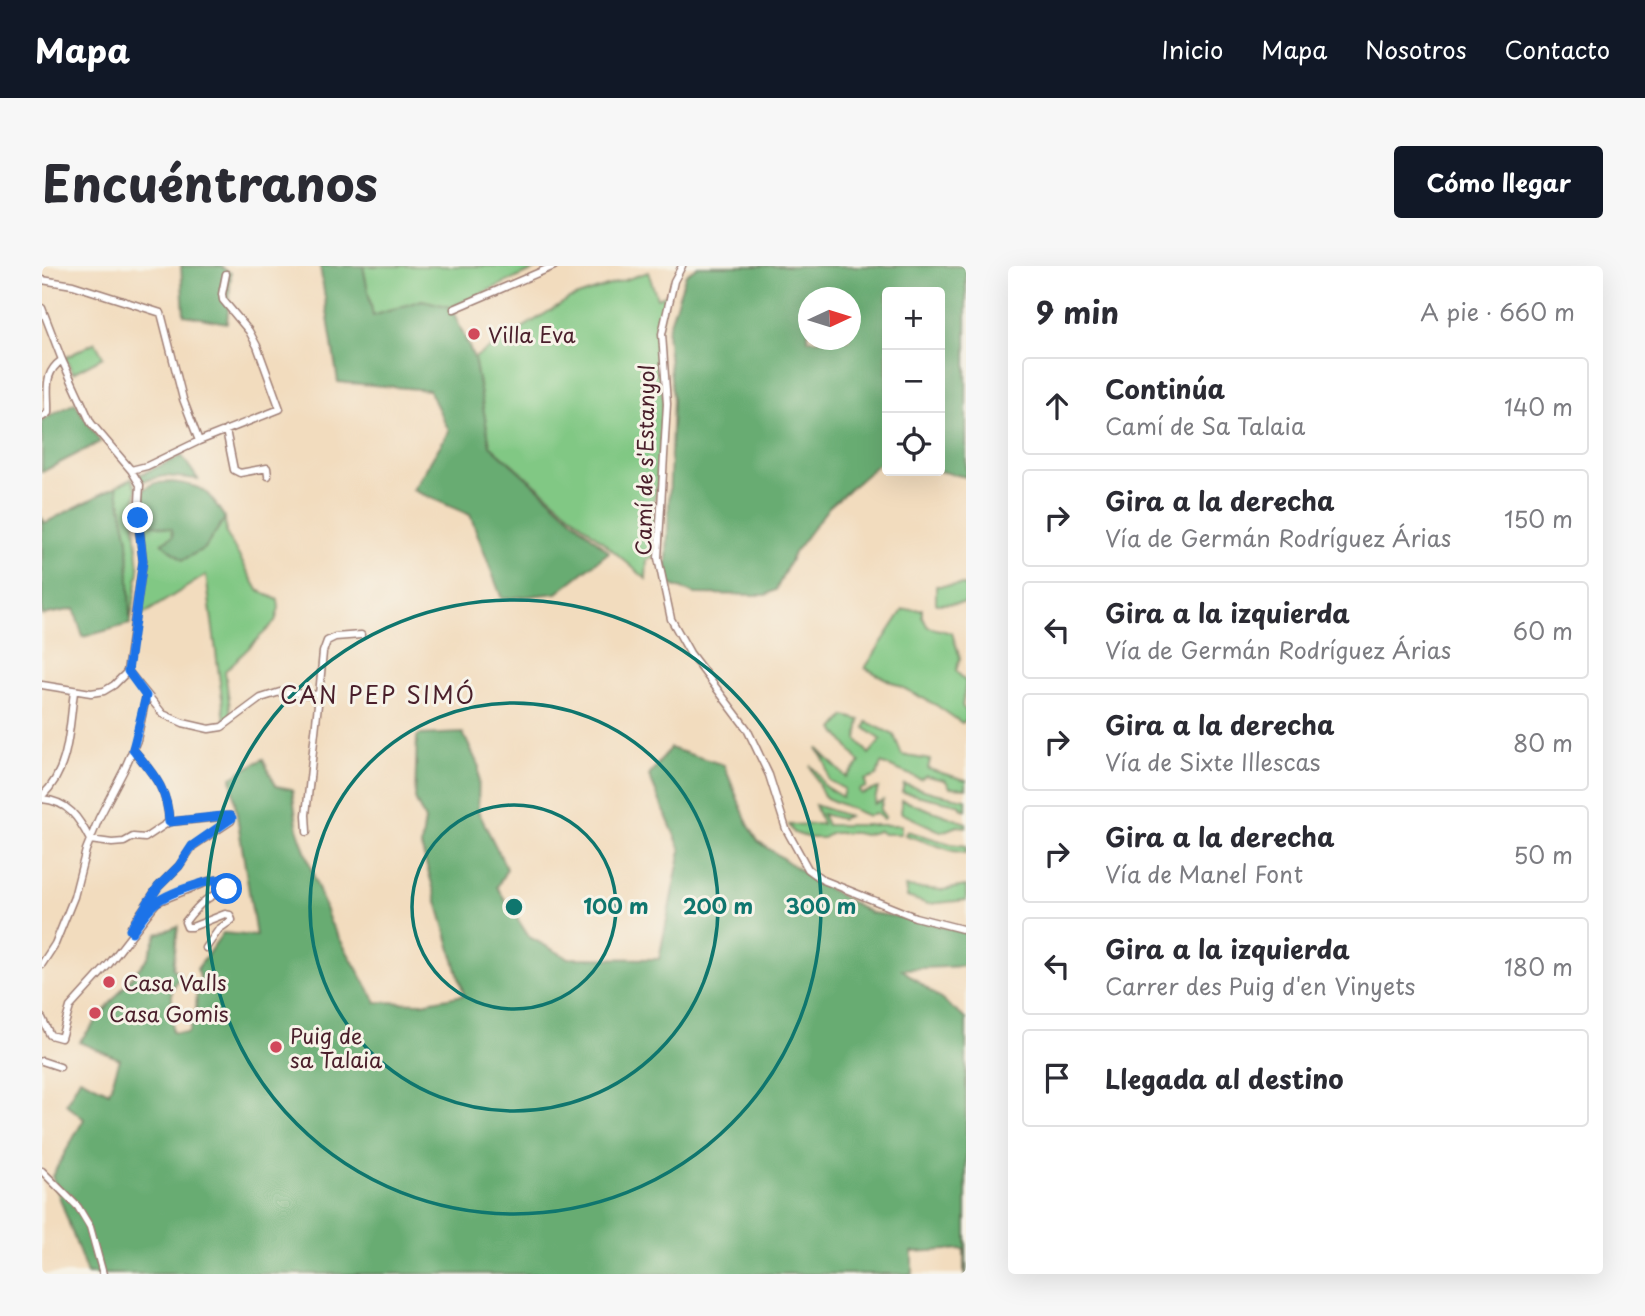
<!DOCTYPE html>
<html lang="es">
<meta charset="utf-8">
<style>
:root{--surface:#fff;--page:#f7f7f7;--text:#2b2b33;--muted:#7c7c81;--line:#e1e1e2;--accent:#111827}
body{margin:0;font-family:"Playpen Sans",sans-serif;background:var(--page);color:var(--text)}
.controls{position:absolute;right:21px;top:21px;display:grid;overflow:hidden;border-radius:7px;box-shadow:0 7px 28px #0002}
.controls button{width:63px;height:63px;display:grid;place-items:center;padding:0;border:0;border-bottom:2px solid var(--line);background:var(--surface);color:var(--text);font:35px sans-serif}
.compass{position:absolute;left:756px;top:21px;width:63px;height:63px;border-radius:50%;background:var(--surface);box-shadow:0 7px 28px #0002;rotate:86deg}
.stop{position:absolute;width:21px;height:21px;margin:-16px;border:5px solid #1a73e8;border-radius:50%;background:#fff}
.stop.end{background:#1a73e8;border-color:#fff;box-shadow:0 2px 7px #0008}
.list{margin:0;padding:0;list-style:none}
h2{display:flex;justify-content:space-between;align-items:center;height:91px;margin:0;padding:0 28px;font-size:30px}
h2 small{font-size:23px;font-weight:400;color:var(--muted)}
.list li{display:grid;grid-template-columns:46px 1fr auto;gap:21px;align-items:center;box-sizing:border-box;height:98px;margin:0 14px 14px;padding:0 14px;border:2px solid var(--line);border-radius:7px}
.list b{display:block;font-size:26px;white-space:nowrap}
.list p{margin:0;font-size:23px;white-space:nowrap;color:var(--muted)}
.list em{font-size:23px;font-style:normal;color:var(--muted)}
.icon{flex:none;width:38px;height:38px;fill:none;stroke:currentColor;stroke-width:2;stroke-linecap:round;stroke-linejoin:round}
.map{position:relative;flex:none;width:924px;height:1008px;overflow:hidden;border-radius:7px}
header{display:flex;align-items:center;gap:42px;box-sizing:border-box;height:98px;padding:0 35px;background:var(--accent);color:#fff}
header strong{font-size:33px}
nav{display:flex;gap:38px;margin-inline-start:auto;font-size:24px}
.intro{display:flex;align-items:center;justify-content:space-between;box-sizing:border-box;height:168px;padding:0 42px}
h1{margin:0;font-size:49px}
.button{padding:18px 32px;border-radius:7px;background:var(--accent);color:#fff;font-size:24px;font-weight:700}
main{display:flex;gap:42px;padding:0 42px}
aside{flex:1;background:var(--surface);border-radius:7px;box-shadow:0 7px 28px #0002}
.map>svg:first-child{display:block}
.green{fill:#81c884;stroke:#667458;stroke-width:2}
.forest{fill:#68ac72;stroke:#59664e;stroke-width:2;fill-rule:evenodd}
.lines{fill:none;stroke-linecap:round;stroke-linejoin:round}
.street-casing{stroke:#9e7e74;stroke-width:9}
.street{stroke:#fff;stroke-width:6}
.route{stroke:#1a73e8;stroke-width:9}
.ring{fill:none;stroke:#0f766e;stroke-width:3.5}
.poi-dot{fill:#d1495b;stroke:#f7f3e8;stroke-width:2.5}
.labels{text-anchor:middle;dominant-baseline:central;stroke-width:6;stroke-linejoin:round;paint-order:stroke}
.poi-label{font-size:21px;fill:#4a1f2b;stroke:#f7f3e8;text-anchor:start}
.street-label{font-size:21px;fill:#4a1f2b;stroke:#f7f3e8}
.neighbourhood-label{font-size:23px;letter-spacing:2px;fill:#4a1f2b;stroke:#f7f3e8}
.centre{fill:#0f766e;stroke:#f7f3e8;stroke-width:3.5}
.ring-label{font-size:21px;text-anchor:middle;font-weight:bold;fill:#0f766e;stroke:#f7f3e8;stroke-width:6;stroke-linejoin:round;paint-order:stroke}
</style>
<header>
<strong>Mapa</strong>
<nav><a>Inicio</a><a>Mapa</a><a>Nosotros</a><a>Contacto</a></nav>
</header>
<div class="intro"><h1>Encuéntranos</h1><a class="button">Cómo llegar</a></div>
<main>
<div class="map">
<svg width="924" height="1008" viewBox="0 0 924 1008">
<rect width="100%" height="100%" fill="#f7f3e8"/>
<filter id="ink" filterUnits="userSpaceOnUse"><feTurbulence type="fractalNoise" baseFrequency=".0143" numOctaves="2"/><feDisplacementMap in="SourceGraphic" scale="14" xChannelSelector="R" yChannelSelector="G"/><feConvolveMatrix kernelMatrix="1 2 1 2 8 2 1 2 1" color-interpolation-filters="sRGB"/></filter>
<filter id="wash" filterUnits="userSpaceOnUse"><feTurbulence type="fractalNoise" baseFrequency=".00686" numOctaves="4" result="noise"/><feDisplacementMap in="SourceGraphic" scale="28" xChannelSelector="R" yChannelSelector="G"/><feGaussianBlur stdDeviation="1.57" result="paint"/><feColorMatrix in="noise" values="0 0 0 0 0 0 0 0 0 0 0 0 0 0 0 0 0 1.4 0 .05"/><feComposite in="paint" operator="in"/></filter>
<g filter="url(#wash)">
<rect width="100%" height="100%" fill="#f2dcbe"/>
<path class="green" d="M321,0h180l-92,41 -29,-7 -49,16z
M606,6l9,26 11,-4 -11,42 6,63 -5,89 -8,22 6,9 -2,37 -7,4 -1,19 -156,-134 -16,-87 95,-59z
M53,76l8,15 -30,16 -8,-15z
M90,212l5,11 -3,25 5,56 -9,54 -2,-84 -11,-54z
M183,252l1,15 32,57 20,10 1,8 -4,14 -50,49 6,45 -6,5 -19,-146 -67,42 8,-59 -5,-36 30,6 1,8 -10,6 42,6z
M924,319v18l-30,1v-18z
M880,343v8l6,10 24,6 8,25 -4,13 10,11 -4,24 4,5v9l-4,3 -26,-18 -71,-37 38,-58z
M803,450l15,4 -3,19 12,15 12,-14 -16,-12 2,-6 27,13 8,20 28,5 -2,9 38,11v8l-16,-1 -5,-7 -19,-4 -6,3 -39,-16 -4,13 -12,4 1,7 -7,3 2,4 17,-6 -4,16 9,-4 -3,10 5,7 -2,2 -8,-6 -7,3 -44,-19 -14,-32 7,7 7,14 18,11 2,-8 -16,-9 -2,-16 -9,-16 29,29 14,-14 -26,-34z
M862,518l30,9 32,6v11l-5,-2v-3l-59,-13z
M860,534l64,23v4l-9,-1 -15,6 -41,-19z
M773,539l33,11 -7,3 -19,-5 5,11h74v9h-18l-4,-3 -15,4 -9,-2h-23l-9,5h-13l-16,-5 -5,-8 33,-1z
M865,565l44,13 15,2v7l-13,-2 -48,-16z
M924,620v14l-38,4 -21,-7 -2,-10 37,3z"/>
<path class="forest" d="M139,0h39l11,7 -4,50 -43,-8z
M278,0h43l10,50 49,-16 29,7 23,51 16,87 119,107 -52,41 -55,6 -32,-84 -57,-25 36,-59 -20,-41 -91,-8z
M656,0h268v211l-28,-6 2,-179h-53v167h-3l-55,48 -35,46 -18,37 -10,5 -71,-1 -29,-11 7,-183 -6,-68 19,-58zM766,32h42v42h-42z
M33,137l25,39 -58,30v-52z
M140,190l16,23 -33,-3 -22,5 -4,-6z
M130,216c34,4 35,9 53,36l-20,30 -22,12 -21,-17 11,-7 -1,-7 -30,-7 2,-33 11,-6z
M75,220l11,54 2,84 -47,13 -9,-28 -32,6v-98l3,6z
M421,467l16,34 -1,44 29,58 -10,18 32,50 39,21 91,1 22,-109 -32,-74 21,-28 54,17 24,59 10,17 60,42 53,30 43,6 52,14v33l-64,3 64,50v255h-2v-25l-52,3v22h-825l-35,-98 32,-57 -18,-15 14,-26 29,14 11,-33 -41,-17 69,-85 9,-23 21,-8 -5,42 7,7 -8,15v42l16,1 8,-21 1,-25 4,-6 -4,-12 26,-36 33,3 -25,-159 32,-18 13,27 16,3 6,42 32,91 46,80 46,1 42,-8 -43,-149 4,-26 -10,-21 2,-62 2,-2z"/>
</g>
<g filter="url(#ink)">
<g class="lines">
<defs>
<path id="street" d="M640,0l-8,15 -12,53 5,70 -9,154 13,61 19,34 57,76 22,46 17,54 22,40 15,11 92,37 51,13
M0,14l31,5 88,28 22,86 16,42
M0,42l20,52 29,63 40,47 9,15 -2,33 5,43 -16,111 -13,13 -10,6 -13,2 -49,-8
M412,43l100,-43
M0,151l6,-4c1,-23 -6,-39 14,-53
M184,164l8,40 6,3 27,-5 1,8
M89,204l16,-4 52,-25 81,-32 -23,-63 -8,-15 -26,-31 -1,-6 4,-20
M86,405l35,43 20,9 26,6 13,-2 39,-29 19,-6 39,3 -13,120 1,17
M277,429l4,-43 4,-11 8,-4 26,-2
M91,483c20,25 35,40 36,73
M0,530c28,-26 27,-69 32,-104
M0,533c26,2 37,19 48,41l22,3 12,-1 9,-5 12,1 24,-16 61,-6 1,5 -38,25 -14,20 -21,21 -27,40
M0,698l13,-20 19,-47 12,-47 13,-32 25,-48 13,-30 9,-43
M0,752l8,17 11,3 9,-31 39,-43 48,-62 52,-21 23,-3 5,3 -3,6c-25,8 -33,14 -49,35l2,5h5l33,-13 5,1 2,5 -13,9 -13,19
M0,795l18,6
M0,905l36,36 12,20 13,47"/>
</defs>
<use href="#street" class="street-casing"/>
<use href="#street" class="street"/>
</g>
</g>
<g class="lines" filter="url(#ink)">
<path class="route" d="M96,252l5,43 -15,110 18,25 -13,53c20,25 35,40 36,73l53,-6h8l2,2 -40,28 -13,20 -21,21 -28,43 2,2c7,-10 15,-23 25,-30 13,-10 66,-29 80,-21l-3,6 -7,2"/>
</g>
<g class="ring">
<circle cx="472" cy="641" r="102"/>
<circle cx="472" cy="641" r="204"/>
<circle cx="472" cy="641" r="307"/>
</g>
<g class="poi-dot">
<circle cx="432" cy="68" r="7"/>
<circle cx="67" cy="716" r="7"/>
<circle cx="53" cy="747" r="7"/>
<circle cx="234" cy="781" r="7"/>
</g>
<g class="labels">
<g class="poi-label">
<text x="446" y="68">Villa Eva</text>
<text x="81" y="716">Casa Valls</text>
<text x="67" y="747">Casa Gomis</text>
<text x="248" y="769">Puig de<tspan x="248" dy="24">sa Talaia</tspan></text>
</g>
<g class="street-label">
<text transform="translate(602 194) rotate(-89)">Camí de s'Estanyol</text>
</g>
<g class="neighbourhood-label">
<text x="336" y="428">CAN PEP SIMÓ</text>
</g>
</g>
<circle cx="472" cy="641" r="10" class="centre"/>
<g class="ring-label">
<text x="574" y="648">100 m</text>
<text x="676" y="648">200 m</text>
<text x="779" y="648">300 m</text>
</g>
</svg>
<div class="controls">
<button>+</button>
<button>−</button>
<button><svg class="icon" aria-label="locate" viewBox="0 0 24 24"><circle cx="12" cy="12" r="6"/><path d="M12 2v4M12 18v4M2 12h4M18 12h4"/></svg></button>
</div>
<svg class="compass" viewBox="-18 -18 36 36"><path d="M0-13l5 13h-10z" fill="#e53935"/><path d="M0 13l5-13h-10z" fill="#7c7c81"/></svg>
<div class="stop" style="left:185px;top:623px"></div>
<div class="stop end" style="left:96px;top:252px"></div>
</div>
<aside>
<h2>9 min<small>A pie · 660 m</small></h2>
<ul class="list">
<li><svg class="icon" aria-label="ahead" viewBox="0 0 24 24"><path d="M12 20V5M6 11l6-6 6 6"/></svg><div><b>Continúa</b><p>Camí de Sa Talaia</p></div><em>140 m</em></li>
<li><svg class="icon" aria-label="right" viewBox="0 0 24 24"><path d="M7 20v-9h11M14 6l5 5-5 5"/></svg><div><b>Gira a la derecha</b><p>Vía de Germán Rodríguez Árias</p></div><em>150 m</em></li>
<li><svg class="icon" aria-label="left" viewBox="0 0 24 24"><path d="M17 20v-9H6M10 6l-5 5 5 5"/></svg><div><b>Gira a la izquierda</b><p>Vía de Germán Rodríguez Árias</p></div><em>60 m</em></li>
<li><svg class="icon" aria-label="right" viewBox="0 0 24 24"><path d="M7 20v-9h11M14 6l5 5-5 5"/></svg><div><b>Gira a la derecha</b><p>Vía de Sixte Illescas</p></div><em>80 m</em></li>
<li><svg class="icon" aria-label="right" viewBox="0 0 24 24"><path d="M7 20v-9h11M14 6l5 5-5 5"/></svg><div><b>Gira a la derecha</b><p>Vía de Manel Font</p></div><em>50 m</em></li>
<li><svg class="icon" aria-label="left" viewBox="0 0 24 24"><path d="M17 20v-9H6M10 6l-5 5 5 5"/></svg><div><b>Gira a la izquierda</b><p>Carrer des Puig d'en Vinyets</p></div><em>180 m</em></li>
<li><svg class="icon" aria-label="arrive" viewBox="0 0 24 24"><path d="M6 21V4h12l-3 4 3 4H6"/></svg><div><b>Llegada al destino</b></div></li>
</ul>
</aside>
</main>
